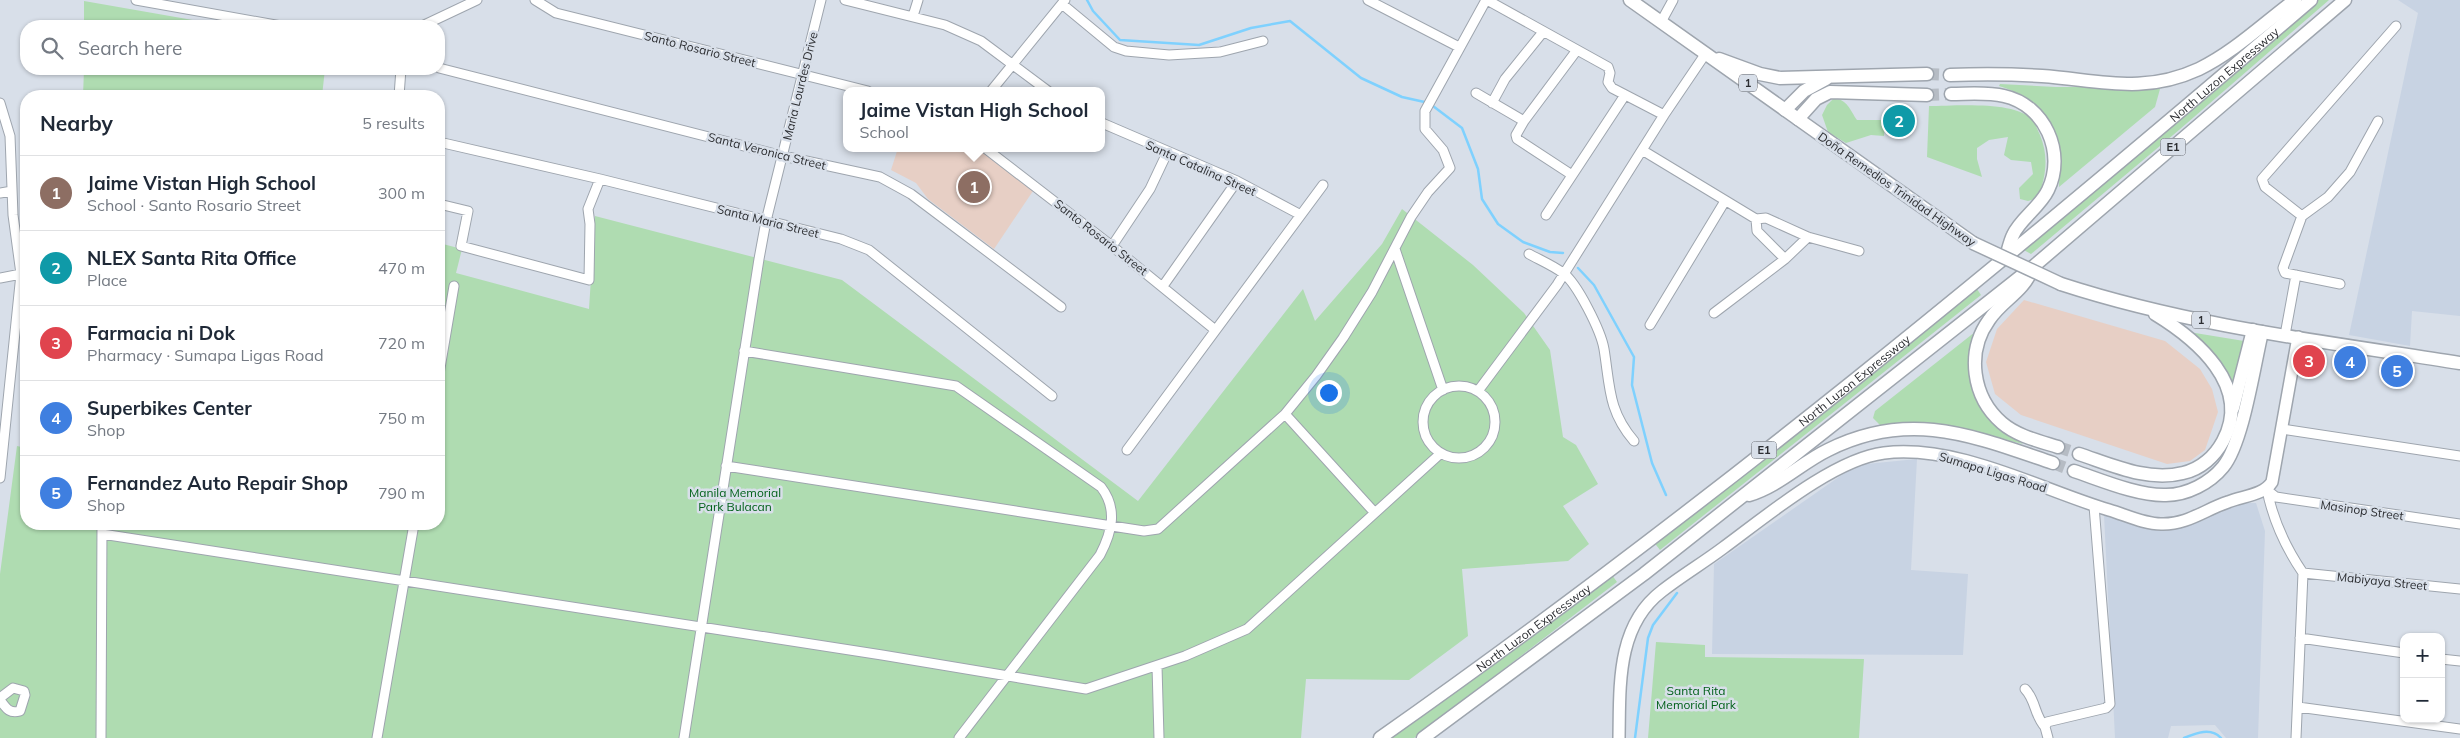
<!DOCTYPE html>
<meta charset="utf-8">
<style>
:root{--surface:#fff;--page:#f2f2f3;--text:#1f2937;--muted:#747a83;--line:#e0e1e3;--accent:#706f10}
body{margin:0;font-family:Mulish,sans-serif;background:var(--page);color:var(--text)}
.controls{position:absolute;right:15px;bottom:15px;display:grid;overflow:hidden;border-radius:10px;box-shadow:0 1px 4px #0004}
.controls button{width:45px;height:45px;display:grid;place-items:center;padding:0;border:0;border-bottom:1px solid var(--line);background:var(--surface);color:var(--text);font:25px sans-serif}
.you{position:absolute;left:1328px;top:392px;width:18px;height:18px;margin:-12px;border:4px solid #fff;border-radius:50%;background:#1a73e8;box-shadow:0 0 0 8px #1a73e833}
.badge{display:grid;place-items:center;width:32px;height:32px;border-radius:50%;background:var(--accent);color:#fff;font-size:16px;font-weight:700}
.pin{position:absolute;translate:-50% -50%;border:2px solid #fff;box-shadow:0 1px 5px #0006}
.popup{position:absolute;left:843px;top:87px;width:262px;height:65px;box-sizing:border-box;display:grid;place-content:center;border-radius:10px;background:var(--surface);filter:drop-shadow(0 1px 4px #0005);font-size:16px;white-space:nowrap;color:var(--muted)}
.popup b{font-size:19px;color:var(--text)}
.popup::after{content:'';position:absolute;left:50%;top:100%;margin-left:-10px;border:10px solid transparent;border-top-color:var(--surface)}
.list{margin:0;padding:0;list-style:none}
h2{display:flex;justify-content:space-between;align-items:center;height:65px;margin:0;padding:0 20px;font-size:21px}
h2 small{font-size:16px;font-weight:400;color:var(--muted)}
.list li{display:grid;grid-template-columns:32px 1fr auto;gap:15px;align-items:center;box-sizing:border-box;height:75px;padding:0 20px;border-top:1px solid var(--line)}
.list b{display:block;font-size:19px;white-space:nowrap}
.list p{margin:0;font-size:16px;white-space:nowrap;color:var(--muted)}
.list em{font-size:16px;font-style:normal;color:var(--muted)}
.icon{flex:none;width:28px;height:28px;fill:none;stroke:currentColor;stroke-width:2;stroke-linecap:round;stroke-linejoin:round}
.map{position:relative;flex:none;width:2460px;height:738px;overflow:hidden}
.search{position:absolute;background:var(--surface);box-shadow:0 1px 4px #0004;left:20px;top:20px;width:425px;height:55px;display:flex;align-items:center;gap:12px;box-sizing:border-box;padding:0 18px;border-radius:20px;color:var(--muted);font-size:19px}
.panel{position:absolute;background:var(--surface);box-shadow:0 1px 4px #0004;left:20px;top:90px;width:425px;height:440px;border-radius:20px}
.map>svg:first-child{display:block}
.commercial{fill:#e7cfc5}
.built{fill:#c8d3e3}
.green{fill:#afdcb1}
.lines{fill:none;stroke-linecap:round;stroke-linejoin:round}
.stream{stroke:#7fd1fe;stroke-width:2.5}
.highway-tunnel{stroke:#b6bcc4;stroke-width:12;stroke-dasharray:12 6;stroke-linecap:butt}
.minor-casing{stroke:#9ea5ae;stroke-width:11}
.major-casing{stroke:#9ea5ae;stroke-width:14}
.highway-casing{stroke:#9ea5ae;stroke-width:15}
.minor{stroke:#fff;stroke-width:9}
.major{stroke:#fff;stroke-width:11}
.highway{stroke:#fff;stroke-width:12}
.highway-bridge-casing{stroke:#9ea5ae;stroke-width:15;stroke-linecap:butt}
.highway-bridge{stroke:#fff;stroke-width:12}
.labels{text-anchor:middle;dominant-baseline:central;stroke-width:5;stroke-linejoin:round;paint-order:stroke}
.shield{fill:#d8dfe9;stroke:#606369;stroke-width:1}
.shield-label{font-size:11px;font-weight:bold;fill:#2c2e32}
.street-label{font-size:12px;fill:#2c2e32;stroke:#d8dfe9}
.park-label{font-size:12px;fill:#006019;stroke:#d8dfe9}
</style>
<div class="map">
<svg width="2460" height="738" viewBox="0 0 2460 738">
<rect width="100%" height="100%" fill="#d8dfe9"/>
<path class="commercial" d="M898,148l46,2 2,-2h35l52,43 -39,58 -66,-50 -12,-16 -25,-13z
M2024,300l141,41 35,28 12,20 6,23 -13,38 -15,11 -23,3 -146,-49 -26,-21 -9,-32 11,-33z"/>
<path class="built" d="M2398,0h62v316l-48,-5 -2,35 -61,-11 69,-322z
M1917,459l-6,111 57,4 -5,81 -251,-1 2,-90 142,-99z
M2239,503h17l9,28 -7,207h-32l-11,-13 -44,1 -3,12h-53l-11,-223 55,16 21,-3z"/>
<path class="green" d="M2313,0h16l-150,130 -148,124 -9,-5z
M84,1l143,25h-143z
M84,69h241l-3,27h-239z
M2000,84l56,3h101l3,2 -5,18 -96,80c2,-53 -5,-84 -60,-101z
M1833,99c14,-1 17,11 24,21h28l-1,16 -13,-1 -25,8 -18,-11 -6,-17 5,-10z
M1929,106c25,0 89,-6 104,15 3,4 5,10 7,14 9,22 6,41 -2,63l-10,3 -8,-2 -1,-11 14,-14 -2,-12 -20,-2 -7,-5 4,-18 -19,3 -12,8v11l5,18 -55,-20z
M1402,209l71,56 51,48 26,37 13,87 13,8 22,39 -35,22 26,38 -21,17 -106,8 6,67 -59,44 -103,-1 -5,59h-1301v-164l17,-128 9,2v76h413v-281l23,6 -6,24 133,36 6,-93 247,64 296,221 165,-212 12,32 67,-77z
M1977,289l4,6 -321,255 -7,-9z
M1975,332c-11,55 1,82 48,112l-68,-16 -73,-1 -9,-9 2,-7z
M2189,332l55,9 -11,49z
M1612,575l5,7 -203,156h-25z
M1656,642l49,3v12l159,2 -5,79h-211z"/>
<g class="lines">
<path class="stream" d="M1087,0l6,11 27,29 79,5 52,-17 39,-7 71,57 41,19 27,6 33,25 16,41 4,30 16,25 25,18 27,10 13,1
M1578,268l16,17 40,72 -2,28 20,78 14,32
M1635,738l13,-100 5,-13 24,-32
M2184,738c12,-5 27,-11 37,0"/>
<path class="highway-tunnel" d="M1927,74l23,1
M1927,95l24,-1
M2058,447l21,7
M2053,463l21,8"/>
<defs>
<path id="minor" d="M136,0l145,26
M535,0l21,13 312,78
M845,0l100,25 36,16 67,50
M1368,0l91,47
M1487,0l121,67 2,6 -2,9 4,6 52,27
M1062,4l52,43 12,4 43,4 51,-3 43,-11
M913,16l5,-16
M1661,22l12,-22
M422,26l55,-26
M439,68l344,88 97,21 31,17 150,113
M991,91l74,-91
M1476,93l48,28
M399,96l2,-27
M0,103l10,33 3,79 8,59 -21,204
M1492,103l13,-24 38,-47
M1102,123l135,58 62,33
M439,142l161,37 241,60 28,11 183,146
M985,148l127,98 102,83
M1642,150l114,69 10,-1 42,19 51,14
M1572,175l-55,-36 -1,-4 8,-14 53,-71
M0,193l12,-2
M439,204l29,7 -7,35 128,34 1,-56 -2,-15 12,-30
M1546,215l79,-120
M2302,216l26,-19 22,-25 28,-51
M1756,219l1,12 28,28
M1112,246l38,-57 17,-36
M1395,249l48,141
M1529,254c11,6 23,11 34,19 14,10 38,58 41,76 6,37 4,62 30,92
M0,278l21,-4
M2340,284l-55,-11 -2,-5 19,-52 -37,-29 -3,-8 134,-153
M1163,286l74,-105
M1714,313l71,-54 23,-22
M1650,325l75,-124
M2285,335l11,-60
M744,351l212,35 145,101c17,22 11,45 -1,68l-141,183
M439,374l15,-88
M1423 422a36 36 0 1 1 72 0a36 36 0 1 1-72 0Z
M1478,391l79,-106 107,-170 42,-62
M1285,414l90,99
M2282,429l178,27
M1127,450l196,-265
M726,466l418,65 14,-2 127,-115 31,-38 27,-38 29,-46 39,-75 17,-25 22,-24 -7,-18 -18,-21v-18l61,-111
M2267,490c6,30 19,58 36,83l-7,165
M2267,490l9,7 184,27
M102,534l780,121 204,34 99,-33 62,-27 194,-176
M2303,573l157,16
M2300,638l104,15
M2441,659l19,2
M1157,666l2,72
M2025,689c11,11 9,26 20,38
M0,698l13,-10 11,3 1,4 -5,16c-11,3 -14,-3 -20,-11
M2298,707l162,22
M101,738l1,-214
M377,738l37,-214
M684,738l75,-479 7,-38 55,-221
M2048,738l-3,-11 2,-5 59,-14 4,-4 -16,-198"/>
<path id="major" d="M1619,738c1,-52 -3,-112 43,-147 19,-15 41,-28 61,-43 41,-30 111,-89 161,-95 74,-9 155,36 225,57 17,5 35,14 52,14 26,1 45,-15 67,-22 15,-6 36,-7 44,-20l26,-145"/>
<g id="highway">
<path d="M1630,0l343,243"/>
<path d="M1719,59l41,15 20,4 147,-4"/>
<path d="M1950,75c31,-1 61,-1 92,1 57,4 101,19 157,-7 35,-17 65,-46 96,-69"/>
<path d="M1951,94c17,0 36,-2 53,2 41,9 62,57 44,94 -8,17 -28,29 -35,45 -3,6 -5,15 -7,22"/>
<path d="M1785,110l19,-19 22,-12"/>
<path d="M1798,119l18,-20 14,-7 97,3"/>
<path d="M2033,268c-11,26 -30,31 -44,52 -23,32 -17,77 13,103 15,13 37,18 56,24"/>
<path d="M2061,284c129,42 265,58 399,79"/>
<path d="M2233,408l20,-78"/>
<path d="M2079,454c33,11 69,28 104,19 18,-4 32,-17 40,-32 30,-55 -27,-102 -68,-127"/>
<path d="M2074,471c27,9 64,25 92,24 21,0 44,-12 57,-28 20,-24 31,-102 39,-135"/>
<path d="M1749,495c30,-9 52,-32 79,-45 82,-41 145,-14 225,13"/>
<path id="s1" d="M1380,738c324,-228 631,-481 931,-738"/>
<path d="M1423,738l221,-164 390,-308 311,-266"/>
</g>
</defs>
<use href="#minor" class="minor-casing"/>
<use href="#major" class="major-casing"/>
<use href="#highway" class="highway-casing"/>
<use href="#minor" class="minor"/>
<use href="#major" class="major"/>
<use href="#highway" class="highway"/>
<defs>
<path id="highway-bridge" d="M1973,243l88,41"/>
</defs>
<use href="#highway-bridge" class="highway-bridge-casing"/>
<use href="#highway-bridge" class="highway-bridge"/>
</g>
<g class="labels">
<g class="shield">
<rect x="1739" y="74.5" width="18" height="17" rx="4"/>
<rect x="2160.5" y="138.5" width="25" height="17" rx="4"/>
<rect x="2192" y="311.5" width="18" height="17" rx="4"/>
<rect x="1751.5" y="441.5" width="25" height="17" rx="4"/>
</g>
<g class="shield-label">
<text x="1748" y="83">1</text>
<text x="2173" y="147">E1</text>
<text x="2201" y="320">1</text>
<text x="1764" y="450">E1</text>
</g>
<g class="street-label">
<text transform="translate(700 49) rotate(14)">Santo Rosario Street</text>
<text stroke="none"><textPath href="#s1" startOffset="1074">North Luzon Expressway</textPath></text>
<text transform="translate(800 86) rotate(-76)">Maria Lourdes Drive</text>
<text transform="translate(767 151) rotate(14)">Santa Veronica Street</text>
<text transform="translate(1201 168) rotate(24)">Santa Catalina Street</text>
<text transform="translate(1897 189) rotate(35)">Doña Remedios Trinidad Highway</text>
<text transform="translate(768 221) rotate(14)">Santa Maria Street</text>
<text transform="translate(1101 237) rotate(38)">Santo Rosario Street</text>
<text stroke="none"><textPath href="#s1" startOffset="594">North Luzon Expressway</textPath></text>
<text transform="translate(1993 472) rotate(17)">Sumapa Ligas Road</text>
<text transform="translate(2362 510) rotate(8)">Masinop Street</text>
<text transform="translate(2382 581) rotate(6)">Mabiyaya Street</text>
<text stroke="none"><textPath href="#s1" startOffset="189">North Luzon Expressway</textPath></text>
</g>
<g class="park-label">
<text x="735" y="492">Manila Memorial<tspan x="735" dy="14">Park Bulacan</tspan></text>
<text x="1696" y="690">Santa Rita<tspan x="1696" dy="14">Memorial Park</tspan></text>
</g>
</g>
</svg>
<div class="controls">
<button>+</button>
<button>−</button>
</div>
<div class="you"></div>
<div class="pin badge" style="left:974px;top:187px;background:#8d6e63">1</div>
<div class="popup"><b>Jaime Vistan High School</b>School</div>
<div class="pin badge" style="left:1899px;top:121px;background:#0f9aa8">2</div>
<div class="pin badge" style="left:2309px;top:361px;background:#e0444e">3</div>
<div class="pin badge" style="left:2350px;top:362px;background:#3f7fe0">4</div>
<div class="pin badge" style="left:2397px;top:371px;background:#3f7fe0">5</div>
<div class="search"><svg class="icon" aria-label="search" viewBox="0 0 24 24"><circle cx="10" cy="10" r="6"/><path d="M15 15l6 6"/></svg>Search here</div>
<section class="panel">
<h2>Nearby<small>5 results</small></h2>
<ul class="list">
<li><span class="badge" style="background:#8d6e63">1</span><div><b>Jaime Vistan High School</b><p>School · Santo Rosario Street</p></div><em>300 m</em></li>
<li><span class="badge" style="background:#0f9aa8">2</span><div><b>NLEX Santa Rita Office</b><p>Place</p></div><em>470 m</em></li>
<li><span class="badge" style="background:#e0444e">3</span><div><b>Farmacia ni Dok</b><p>Pharmacy · Sumapa Ligas Road</p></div><em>720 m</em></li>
<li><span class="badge" style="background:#3f7fe0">4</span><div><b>Superbikes Center</b><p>Shop</p></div><em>750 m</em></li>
<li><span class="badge" style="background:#3f7fe0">5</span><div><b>Fernandez Auto Repair Shop</b><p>Shop</p></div><em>790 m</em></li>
</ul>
</section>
</div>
